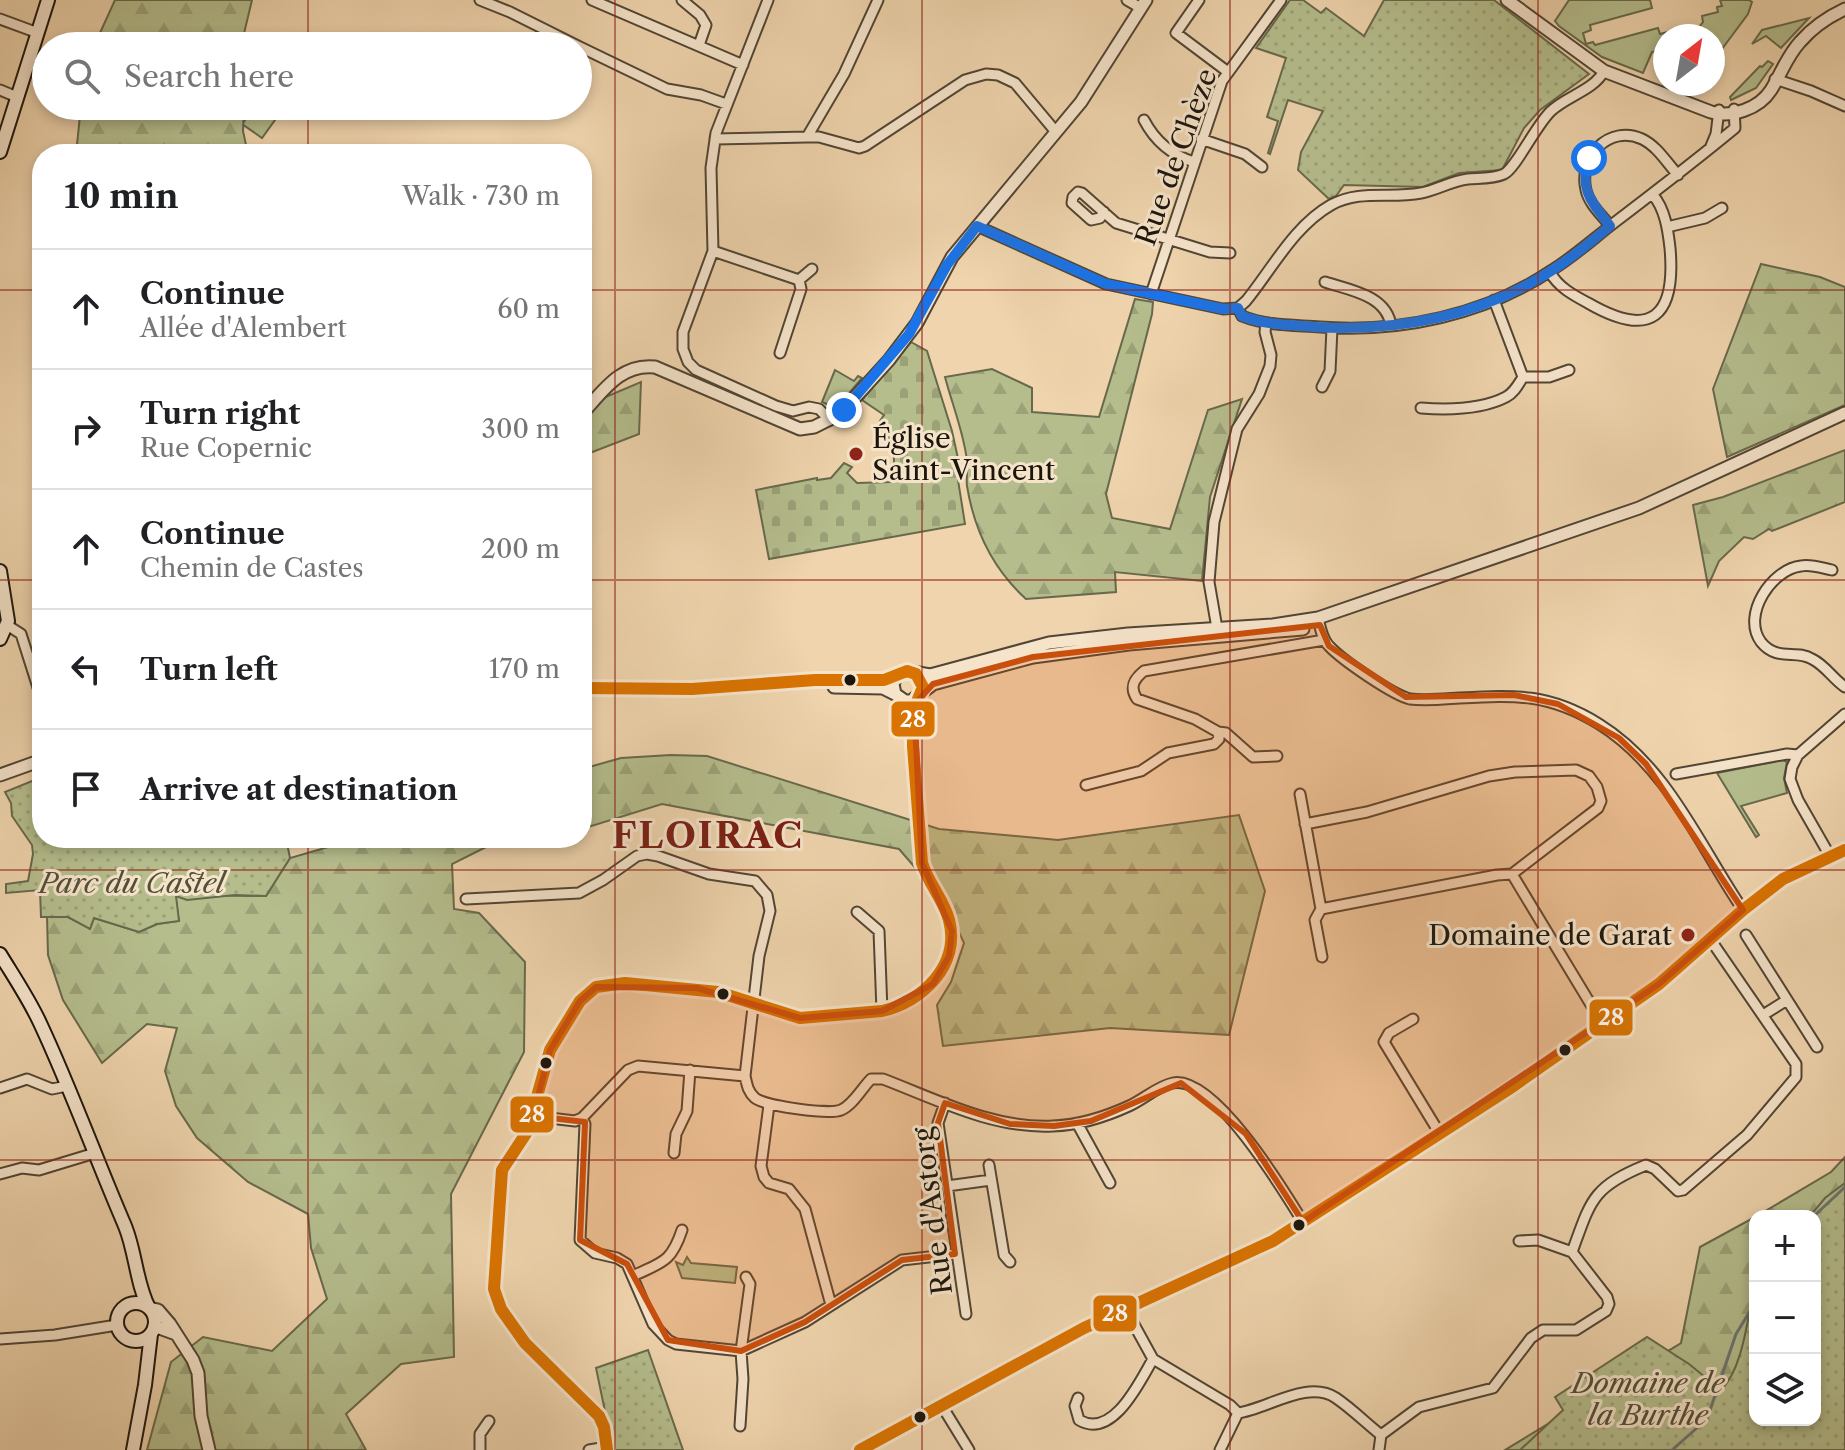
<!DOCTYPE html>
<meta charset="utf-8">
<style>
:root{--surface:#fff;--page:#f6f6f6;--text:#202124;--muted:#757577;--line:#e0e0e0}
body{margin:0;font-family:"Libre Caslon Text",serif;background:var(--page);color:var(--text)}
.controls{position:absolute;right:24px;bottom:24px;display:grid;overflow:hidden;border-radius:16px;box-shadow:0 4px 12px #0003}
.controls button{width:72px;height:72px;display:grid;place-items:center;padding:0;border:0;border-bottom:2px solid var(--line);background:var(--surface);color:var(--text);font:40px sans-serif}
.compass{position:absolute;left:1653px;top:24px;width:72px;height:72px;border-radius:50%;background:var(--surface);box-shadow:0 4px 12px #0003;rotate:31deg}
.stop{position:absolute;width:24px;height:24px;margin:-18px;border:6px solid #1a73e8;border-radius:50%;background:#fff}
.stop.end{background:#1a73e8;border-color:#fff;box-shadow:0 2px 8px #0008}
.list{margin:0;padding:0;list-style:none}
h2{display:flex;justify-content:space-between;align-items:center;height:104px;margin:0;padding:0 32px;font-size:34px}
h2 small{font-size:26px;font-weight:400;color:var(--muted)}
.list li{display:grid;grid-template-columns:52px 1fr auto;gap:24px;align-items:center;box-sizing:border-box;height:120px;padding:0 32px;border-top:2px solid var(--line)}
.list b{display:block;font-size:30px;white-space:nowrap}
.list p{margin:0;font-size:26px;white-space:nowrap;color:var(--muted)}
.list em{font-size:26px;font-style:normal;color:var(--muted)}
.icon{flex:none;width:44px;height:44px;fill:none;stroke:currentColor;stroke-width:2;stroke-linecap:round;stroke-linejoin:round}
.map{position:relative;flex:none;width:1845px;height:1450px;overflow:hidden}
.search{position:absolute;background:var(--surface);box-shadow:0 4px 12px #0003;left:32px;top:32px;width:560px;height:88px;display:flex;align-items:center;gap:20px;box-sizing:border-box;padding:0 28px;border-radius:44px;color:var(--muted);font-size:30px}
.panel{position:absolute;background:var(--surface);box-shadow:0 4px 12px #0003;left:32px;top:144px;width:560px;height:704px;border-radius:32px}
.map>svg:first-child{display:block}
.grass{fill:#b5bd8d;stroke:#68694c;stroke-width:2}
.forest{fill:url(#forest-firs);stroke:#68694c;stroke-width:2}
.cemetery{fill:url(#cemetery-stones);stroke:#68694c;stroke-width:2}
.park{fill:url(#park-dots);stroke:#68694c;stroke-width:2}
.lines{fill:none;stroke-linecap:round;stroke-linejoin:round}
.stream{stroke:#6b7573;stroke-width:3}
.minor-casing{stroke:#514534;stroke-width:13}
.tertiary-casing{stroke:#514534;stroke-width:15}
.secondary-casing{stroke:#1c150c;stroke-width:16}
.minor{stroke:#f5e3ca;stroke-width:9}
.tertiary{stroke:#f5e3ca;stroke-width:11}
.secondary{stroke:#f5e3ca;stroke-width:12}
.bus-1-casing{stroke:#f5e3ca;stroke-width:18}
.bus-1{stroke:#d97301;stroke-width:12}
.route{stroke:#1a73e8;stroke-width:10}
.marked{fill:#c94f0c;fill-opacity:0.2;stroke:#c94f0c;stroke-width:6;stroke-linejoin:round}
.grid{fill:none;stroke:#8f2418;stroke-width:2;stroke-opacity:0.55}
.poi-dot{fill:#8f2418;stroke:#f5e3ca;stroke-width:3}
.bus-dot{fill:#1c150c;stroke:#f5e3ca;stroke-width:3}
.labels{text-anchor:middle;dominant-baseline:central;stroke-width:6;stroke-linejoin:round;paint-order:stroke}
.street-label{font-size:28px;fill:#1c150c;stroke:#f5e3ca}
.poi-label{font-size:28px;fill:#1c150c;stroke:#f5e3ca;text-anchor:start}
.park-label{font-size:28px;font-style:italic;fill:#525039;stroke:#f5e3ca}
.district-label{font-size:36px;font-weight:bold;letter-spacing:2px;fill:#7a1f14;stroke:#f5e3ca}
.line-badge{stroke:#f5e3ca;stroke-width:3}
.badge-label{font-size:22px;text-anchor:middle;font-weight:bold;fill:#fff}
</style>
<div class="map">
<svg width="1845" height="1450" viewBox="0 0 1845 1450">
<defs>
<pattern id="forest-firs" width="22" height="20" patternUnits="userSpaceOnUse" patternTransform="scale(2)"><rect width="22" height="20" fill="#b5bd8d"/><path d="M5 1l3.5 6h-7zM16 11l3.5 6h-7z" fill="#9ba278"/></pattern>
<pattern id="cemetery-stones" width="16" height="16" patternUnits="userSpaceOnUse" patternTransform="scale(2)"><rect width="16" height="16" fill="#b5bd8d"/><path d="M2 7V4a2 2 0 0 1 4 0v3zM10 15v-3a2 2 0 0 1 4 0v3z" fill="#9ba278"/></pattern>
<pattern id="park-dots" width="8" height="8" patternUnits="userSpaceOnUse" patternTransform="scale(2)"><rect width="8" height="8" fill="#b5bd8d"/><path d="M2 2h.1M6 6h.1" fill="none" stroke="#9ba278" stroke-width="1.8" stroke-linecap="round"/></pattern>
</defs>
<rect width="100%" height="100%" fill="#efd4ad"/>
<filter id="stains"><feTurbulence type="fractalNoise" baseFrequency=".0025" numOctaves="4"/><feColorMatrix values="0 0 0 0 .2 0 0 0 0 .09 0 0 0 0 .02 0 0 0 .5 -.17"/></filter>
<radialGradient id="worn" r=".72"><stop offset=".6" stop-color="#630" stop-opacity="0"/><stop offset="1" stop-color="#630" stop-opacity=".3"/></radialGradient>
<path class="grass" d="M1569,0h81l2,8 -62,17 1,5 -8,3 3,11 7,-2 2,3 63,-17 2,6 15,-4 2,6h-12v13l-13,3 -9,21 -41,-16 -43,-31 -4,-5z
M1720,0h29l3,2 -4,12 -35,47v-25h-21l11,-14 -1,-6 16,-4 -1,-5 5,-1z
M1809,18l-28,30 -15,-12 -14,8 10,-14z
M1768,61l5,3 -17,24 -25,12 -1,-3 30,-31 2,1z
M256,106h29l-23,32 -20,-14z
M835,370l19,11 4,-5 4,2 -23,27 -6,2 -11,-5z
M1783,760l4,2 -3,16 3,15 -46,13 18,29 -3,2 -39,-64z
M687,1257l4,6 46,4 -2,16 -53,-5 -6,-16 7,3z"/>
<path class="forest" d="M115,0h137l-11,46h-147z
M81,106h163l-1,25 5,23h-172z
M1761,264l59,13 25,10v118l-118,52 -14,-68z
M1135,299l18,3 -1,12 -46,180 6,24 58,11 38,-119 34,-11 -32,98 -8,84 -87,-9 1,20 -90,7c-33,-30 -52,-70 -59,-113 -1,-8 1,-17 0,-25 -3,-28 -15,-57 -22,-84l47,-8 40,19v24l67,5z
M641,382l-2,52 -57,22v-49z
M1845,450v52l-73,29 -3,-2 -16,10 -9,-2 -25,24 -11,25 -15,-81 30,-8z
M671,755l36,1 232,73 119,11 181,-25 26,76 -36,144 -119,-7 -167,18 -6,-41 14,-23 13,-39 -19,-41 -46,-53 -237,-45 -80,25v-60l39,-11z
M359,838h145l-52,26 2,45 25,4 46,49 -1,90 -73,142 3,163 -53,7 -55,50 20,36h-219l24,-88 32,-25 69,14 55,-52 -16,-51 -3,-34 -60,-32 -51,-44 -21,-32 -11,-35 12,-43 -30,-4 -45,39 -39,-63 -15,-45 -1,-38h21l22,11 4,-10 45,14 18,-8 22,-3 -4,-26 91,1 24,-38z
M1845,1157v293h-340l176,-107 19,-96 55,-30v203h60v-204h-58l74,-44z"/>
<path class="cemetery" d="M911,342l16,9 25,80 7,32 -1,17 7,44 -196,35 -13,-69 61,-12v2l14,-2 13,-15 8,4 -5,6 10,10 33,-1v-8h4c0,-18 2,-34 -14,-45l4,-5 -4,-3 4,-6 -22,-15z"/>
<path class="park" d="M1290,0h13l18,13 5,-5 38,28 20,-36h110l95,74 -49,36 -16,18 -22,42 -43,3 -36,14 -79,-2 -8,11 -7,3 -31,-29 3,-18 22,-41 -35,-11 -18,54 -2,-1 10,-32 -11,-4 19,-59 -30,-10z
M42,777v61h244l4,20 -24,38 -31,-1 -48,5 -11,-4 3,25 -22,3 -18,8 -45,-14 -4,11 -22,-12h-27l-1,-27 -34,3v-9l22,-3 5,-27 -1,-9 -20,-29 -1,-13 -6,-11z
M1845,1183v267h-325l43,-40 -8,-13 92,-60 42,27 32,26c23,-23 26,-73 34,-104v134h60v-204h-5l15,-18z
M648,1350l35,100h-70l-17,-82z"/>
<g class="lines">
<path class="stream" d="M1814,1216l31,-29
M1672,1450l35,-31 29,-85 19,-31"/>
<defs>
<path id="minor" d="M480,0l30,12 68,34
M592,0l151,65
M682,0l18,15 6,10 -7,20
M768,0l-52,133 -5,35 2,83 -30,81v17l5,13 8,8 80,36 17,5 16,-4 10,2 11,11
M1127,0l14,8
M1199,0l-23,33 52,39
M0,19l38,14
M578,46l89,43 34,6 25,9
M1775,79l36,12 34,15
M0,90l17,7
M1144,120c11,21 27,35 50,42
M807,137h12l40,11 6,-2 100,-66 21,-6 12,1 17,8 41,49
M715,139l92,-2 37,-63 34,-74
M1201,139l44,15 17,13
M1711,146l5,-12 3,-24
M1104,212l-4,6 -9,2 -19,-17 1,-6 5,-5 4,1 34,30 94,29 20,1
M977,226l129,58 117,25 15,-1 8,-7c26,-32 48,-75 85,-96 29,-16 59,-6 90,-12 16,-3 30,-12 47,-14 11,-1 25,0 36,-5 12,-6 32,-49 47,-63 16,-15 43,-21 53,-40
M1610,226c-8,-11 -21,-22 -24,-36 -8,-33 23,-66 56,-51 15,7 25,24 36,36
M1667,227l38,-9 17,-10
M713,251l86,29 2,9 -21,64
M1550,272c8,15 23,23 38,31 64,37 88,13 82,-55 -2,-18 -5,-39 -17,-53
M799,280l13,-11
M1325,282c24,8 62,13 66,44
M1151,294l71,-213 59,-81
M1494,300l29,77h26l20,-7
M1238,308l4,8c25,10 52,9 78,11 80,6 165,-12 232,-57 21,-13 39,-29 58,-44 42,-32 84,-64 125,-98l-1,-19
M1322,387l8,-16 2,-43
M1421,408c27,2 60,2 85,-11 8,-4 12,-12 17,-20
M1832,570c-10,-2 -21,-6 -31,-4 -29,3 -60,49 -40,76 16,20 35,7 51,17 13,6 21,20 33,28
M1318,618c2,9 4,21 11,28 13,14 64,49 81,53 16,2 34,0 49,-1 56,-3 90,-5 140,26 69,43 100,121 144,186
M7,625l14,9 21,66
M1218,634l-9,-52 5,-60 23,-93 22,-35 11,-28 1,-11 -6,-23 1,-9
M898,698l9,12 1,17
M1277,756l-24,1 -27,-24 -8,-1 -23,-13 -58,-20c-8,-12 -3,-20 7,-28l180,-31
M1676,774l111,-20 11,1
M1086,785l55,-14 27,-18 46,-9 5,-5 -1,-7
M1300,794l21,115 -6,11 7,37
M1305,824l62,-12 122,-36 26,-4 61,-2 13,6 8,11 4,14 -3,7 -86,66
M1830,856l-32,-56 -8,-21 2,-12 6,-12 47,-41
M466,899l113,-6 24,-13 34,-24 10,-2 11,2 51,18 46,7 12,14 3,16 -11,45 -14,120c2,9 3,16 10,22 10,8 74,17 86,12 12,-5 21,-22 30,-31h12c55,21 110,50 170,47 27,-1 52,-9 76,-20 15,-7 29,-20 44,-23 41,-8 111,108 130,139
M1321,909l176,-34 15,-1 90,149
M857,912l22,19 3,80
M1746,935l71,112
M1763,1015l24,-15
M1413,1019l-24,14 -5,9 56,92
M0,1088l27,-9 25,10 15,-3
M945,1103l-7,20 28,191
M769,1105l-8,61 3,11 5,6 20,6 16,20 26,96
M533,1116l42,5 7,-3 46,-48 10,-4 107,10
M582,1118l3,6 -5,116 15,13 22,5 10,6 26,60 15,16 8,4 65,7 64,-29 97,-62 53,-6
M1077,1123l33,60
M674,1153l2,-19 11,-23 3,-41
M989,1165l15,90 6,7
M0,1174l22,-6 17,2 56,-17
M947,1186l44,-6
M1519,1241l19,-1 34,12
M633,1276c29,-14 38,-13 49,-46
M1126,1310l27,49 77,46 8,8c29,-4 70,-34 98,-15 16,11 30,25 45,37l-2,15
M0,1339l55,-4 62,-10
M1078,1398l-3,8 4,14c34,20 61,-39 74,-61
M942,1406l27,44
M740,1426l3,-47 -2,-28 9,-67 -4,-7
M1381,1435l38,-28 74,-19 38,-50 12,-8h33l30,-19 3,-7 -2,-7 -35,-45c19,-52 20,-65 74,-87l9,4 23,22 5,-1 64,-55 49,-58v-13l-86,-125
M480,1450v-16l9,-13
M589,1450l18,-3
M607,1450l-3,-23 -5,-11c-35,-42 -90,-70 -105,-127l8,-119 25,-38 23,-82 6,-12 24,-37 16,-14 13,-3 109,8 82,26 82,-7 13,-3 26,-13 12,-11 19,-37 -3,-28 -22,-40 -5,-16c-4,-36 -16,-134 -5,-164
M1220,1450l18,-37"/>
<path id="tertiary" d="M1507,0l97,71 107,41c20,6 48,-3 60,-22 10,-16 16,-34 29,-48 12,-14 28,-25 45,-33
M582,414c21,-23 39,-51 73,-47l145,62 14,-2 26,-13 49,-54 28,-37 35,-66 129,-155 65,-102
M897,675l-4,9 2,10 10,7h6l22,-17 100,-27 96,-13 174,-15
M834,687l49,1 12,6
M582,688l110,1 123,-9h69l23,-9 23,4 119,-32 79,-9 145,-9 45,-7 321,-110 206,-95
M0,775l42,-15
M149,1308l9,2 12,14 23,36 5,13 3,43 8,34
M154,1326l22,8
M860,1450l224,-122 189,-87 236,-152 150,-105 84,-74 40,-31 62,-29"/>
<path id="secondary" d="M0,152l48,-152
M0,571l8,50 -8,18
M0,954c14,23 29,45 40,69 31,66 56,136 85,203 11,27 11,57 24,82
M117 1322a19 19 0 1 1 38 0a19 19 0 1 1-38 0Z
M133,1450l12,-65 6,-51"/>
</defs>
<use href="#minor" class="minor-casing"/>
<use href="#tertiary" class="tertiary-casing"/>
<use href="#secondary" class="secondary-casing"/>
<use href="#minor" class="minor"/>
<use href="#tertiary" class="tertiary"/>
<use href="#secondary" class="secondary"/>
<defs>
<path id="bus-1" d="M582,688l110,1 123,-9h69l23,-9 9,3 7,13 -10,24v35l9,117c6,20 22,37 27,57 12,45 -27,82 -67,91l-82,7 -82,-26 -93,-9 -29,4 -16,14 -30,49 -23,82 -25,38 -8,119 7,20 24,34 74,73 5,11 3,23
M860,1450l224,-122 189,-87 236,-152 150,-105 84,-74 40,-31 62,-29"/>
</defs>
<use href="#bus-1" class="bus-1-casing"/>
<use href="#bus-1" class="bus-1"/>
</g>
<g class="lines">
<path class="route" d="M844,410l65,-76 38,-69 30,-39 129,58 117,25 15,-1 4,8c23,9 48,9 73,11 82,5 166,-11 236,-56 21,-13 40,-29 59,-45 -19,-25 -31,-36 -21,-68"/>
</g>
<path class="marked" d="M1320,625l9,21 77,51 108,-2 44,9 61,34 27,26 97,146 -84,74 -356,238 -57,-88 -65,-51 -90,38 -37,5 -44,-2 -65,-21 -7,20 17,131 -53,6 -97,62 -64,29 -73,-11 -41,-76 -47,-24 5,-118 -52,-6 17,-66 30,-49 16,-14 101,1 103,30 82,-7 51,-27 16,-28 3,-25 -30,-68 -8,-158 19,-21 100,-27z"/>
<path class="grid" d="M308,0v46M615,0v1450M922,0v1450M1230,0v1450M1538,0v1450M308,106v48M0,290h42M582,290h1263M0,580h42M582,580h1263M308,838v612M0,870h1845M0,1160h1845"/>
<g class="poi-dot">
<circle cx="856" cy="454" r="8"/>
<circle cx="1688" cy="935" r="8"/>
</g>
<g class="bus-dot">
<circle cx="850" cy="680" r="7"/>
<circle cx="723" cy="994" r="7"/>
<circle cx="1565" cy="1050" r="7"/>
<circle cx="546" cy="1063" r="7"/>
<circle cx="1299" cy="1225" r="7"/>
<circle cx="920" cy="1417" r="7"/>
</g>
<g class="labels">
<g class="street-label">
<text transform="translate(1176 157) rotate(-70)">Rue de Chèze</text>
<text transform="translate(932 1211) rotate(-97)">Rue d'Astorg</text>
</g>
<g class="poi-label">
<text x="872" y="438">Église<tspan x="872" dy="32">Saint-Vincent</tspan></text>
<text x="1672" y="935" text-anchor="end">Domaine de Garat</text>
</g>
<g class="park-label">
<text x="132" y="883">Parc du Castel</text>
<text x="1648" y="1383">Domaine de<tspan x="1648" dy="32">la Burthe</tspan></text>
</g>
<g class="district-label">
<text x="708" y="835">FLOIRAC</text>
</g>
</g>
<g class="line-badge">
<rect x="890" y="700" width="46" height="38" rx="8" fill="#d97301"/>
<rect x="1588" y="998" width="46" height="39" rx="8" fill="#d97301"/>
<rect x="509" y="1095" width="46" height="39" rx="8" fill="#d97301"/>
<rect x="1092" y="1294" width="46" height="39" rx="8" fill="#d97301"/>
</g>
<g class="badge-label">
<text x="913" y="727">28</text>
<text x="1611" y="1025">28</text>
<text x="532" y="1122">28</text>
<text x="1115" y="1321">28</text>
</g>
<rect width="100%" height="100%" filter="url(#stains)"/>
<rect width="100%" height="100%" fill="url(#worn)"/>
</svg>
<div class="controls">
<button>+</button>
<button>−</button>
<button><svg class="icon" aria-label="layers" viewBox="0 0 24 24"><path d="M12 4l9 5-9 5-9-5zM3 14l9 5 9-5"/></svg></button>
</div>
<svg class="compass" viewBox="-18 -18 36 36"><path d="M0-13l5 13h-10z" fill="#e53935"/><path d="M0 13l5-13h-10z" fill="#757577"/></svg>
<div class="stop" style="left:1589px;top:158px"></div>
<div class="stop end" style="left:844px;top:410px"></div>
<div class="search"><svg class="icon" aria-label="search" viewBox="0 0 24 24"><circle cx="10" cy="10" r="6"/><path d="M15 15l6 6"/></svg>Search here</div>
<section class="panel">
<h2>10 min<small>Walk · 730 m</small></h2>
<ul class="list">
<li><svg class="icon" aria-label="ahead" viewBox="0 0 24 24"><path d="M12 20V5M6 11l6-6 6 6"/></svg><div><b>Continue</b><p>Allée d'Alembert</p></div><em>60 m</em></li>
<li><svg class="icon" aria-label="right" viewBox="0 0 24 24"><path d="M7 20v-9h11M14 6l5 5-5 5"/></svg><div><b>Turn right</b><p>Rue Copernic</p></div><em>300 m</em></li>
<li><svg class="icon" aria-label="ahead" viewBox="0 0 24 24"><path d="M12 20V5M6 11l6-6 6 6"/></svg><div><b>Continue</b><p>Chemin de Castes</p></div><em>200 m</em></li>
<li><svg class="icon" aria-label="left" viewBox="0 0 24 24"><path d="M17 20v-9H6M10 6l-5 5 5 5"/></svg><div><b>Turn left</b></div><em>170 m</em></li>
<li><svg class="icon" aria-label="arrive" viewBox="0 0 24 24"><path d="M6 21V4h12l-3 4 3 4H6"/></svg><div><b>Arrive at destination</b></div></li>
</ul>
</section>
</div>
